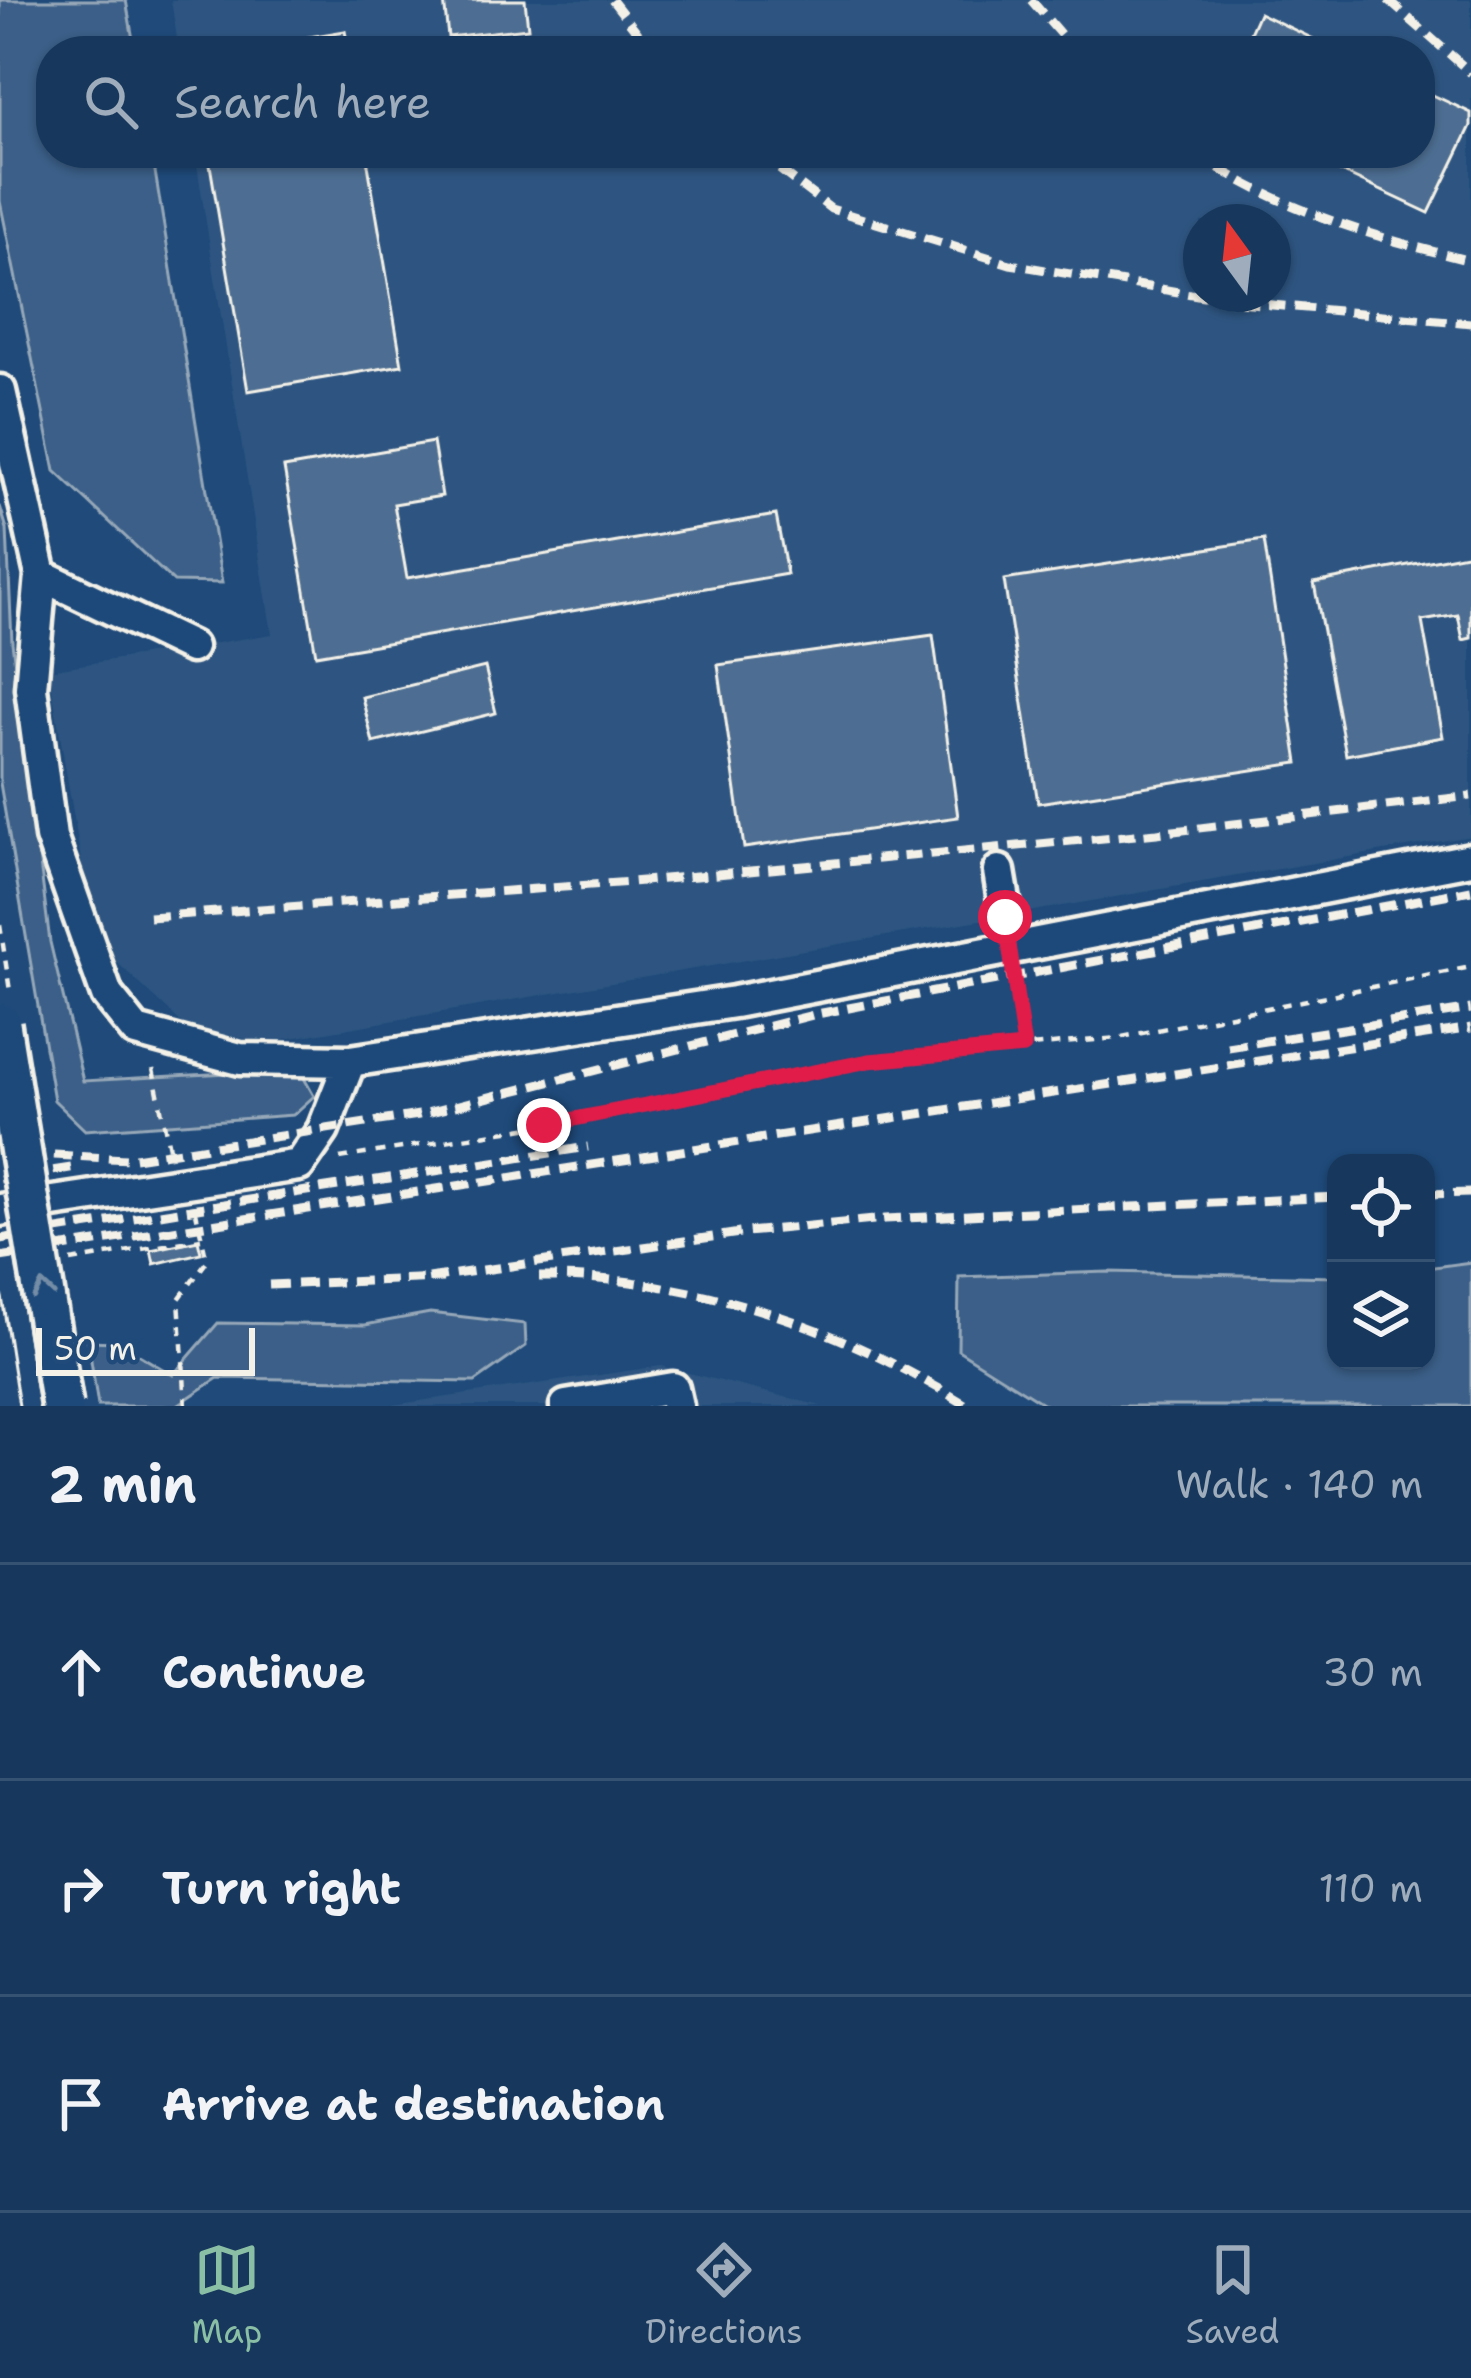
<!DOCTYPE html>
<meta charset="utf-8">
<style>
:root{--surface:#17385c;--page:#203f62;--text:#f1f3f6;--muted:#9eacbb;--line:#365272;--accent:#8abfa5}
body{margin:0;font-family:"Shantell Sans",sans-serif;background:var(--page);color:var(--text)}
.controls{position:absolute;right:36px;bottom:36px;display:grid;overflow:hidden;border-radius:24px;box-shadow:0 3px 9px #0004}
.controls button{width:108px;height:108px;display:grid;place-items:center;padding:0;border:0;border-bottom:3px solid var(--line);background:var(--surface);color:var(--text);font:60px sans-serif}
.compass{position:absolute;left:1183px;top:204px;width:108px;height:108px;border-radius:50%;background:var(--surface);box-shadow:0 3px 9px #0004;rotate:345deg}
.scale{position:absolute;left:36px;bottom:30px;width:219px;box-sizing:border-box;padding-left:12px;border:6px solid #f4f1e8;border-top:0;font-size:33px;line-height:42px;white-space:nowrap;color:#f4f1e8;-webkit-text-stroke:9px #1f4a7a;paint-order:stroke}
.stop{position:absolute;width:36px;height:36px;margin:-27px;border:9px solid #e11d48;border-radius:50%;background:#fff}
.stop.end{background:#e11d48;border-color:#fff;box-shadow:0 3px 12px #0008}
.list{margin:0;padding:0;list-style:none}
h2{display:flex;justify-content:space-between;align-items:center;height:156px;margin:0;padding:0 48px;font-size:51px}
h2 small{font-size:39px;font-weight:400;color:var(--muted)}
.list li{display:grid;grid-template-columns:78px 1fr auto;gap:36px;align-items:center;box-sizing:border-box;height:216px;padding:0 48px;border-top:3px solid var(--line)}
.list b{display:block;font-size:45px;white-space:nowrap}
.list em{font-size:39px;font-style:normal;color:var(--muted)}
.icon{flex:none;width:66px;height:66px;fill:none;stroke:currentColor;stroke-width:2;stroke-linecap:round;stroke-linejoin:round}
.map{position:relative;flex:none;width:1471px;height:1406px;overflow:hidden}
.search{position:absolute;background:var(--surface);box-shadow:0 3px 9px #0004;left:36px;right:36px;top:36px;height:132px;display:flex;align-items:center;gap:30px;box-sizing:border-box;padding:0 42px;border-radius:48px;color:var(--muted);font-size:45px}
.sheet{height:804px;background:var(--surface)}
nav{display:flex;justify-content:space-around;align-items:center;box-sizing:border-box;height:168px;border-top:3px solid var(--line);background:var(--surface);font-size:33px;color:var(--muted)}
nav a{display:grid;justify-items:center;gap:6px}
nav .on{color:var(--accent)}
.map>svg:first-child{display:block}
.built{fill:#2d5581;fill-rule:evenodd}
.green{fill:#3a5f88;stroke:#97a8b8;stroke-width:3}
.building{fill:#4d6e92;stroke:#f4f1e8;stroke-width:3}
.lines{fill:none;stroke-linecap:round;stroke-linejoin:round}
.minor-casing{stroke:#f4f1e8;stroke-width:39}
.path{stroke:#f4f1e8;stroke-width:4.5;stroke-dasharray:9 9;stroke-linecap:butt}
.minor{stroke:#1f4a7a;stroke-width:30}
.tram{stroke:#f4f1e8;stroke-width:3}
.rail{stroke:#f4f1e8;stroke-width:9;stroke-dasharray:18 9;stroke-linecap:butt}
.major-bridge-casing{stroke:#f4f1e8;stroke-width:48;stroke-linecap:butt}
.path-bridge{stroke:#f4f1e8;stroke-width:4.5;stroke-dasharray:9 9;stroke-linecap:butt}
.major-bridge{stroke:#1f4a7a;stroke-width:39}
.oneway{stroke:#748da6}
.route{stroke:#e11d48;stroke-width:15}
</style>
<div class="map">
<svg width="1471" height="1406" viewBox="0 0 1471 1406">
<rect width="100%" height="100%" fill="#1f4a7a"/>
<filter id="ink" filterUnits="userSpaceOnUse"><feTurbulence type="fractalNoise" baseFrequency=".00833" numOctaves="2"/><feDisplacementMap in="SourceGraphic" scale="24" xChannelSelector="R" yChannelSelector="G"/><feConvolveMatrix kernelMatrix="1 2 1 2 8 2 1 2 1" color-interpolation-filters="sRGB"/></filter>
<g filter="url(#ink)">
<path class="built" d="M171,0h1300v836l-1209,207 -78,-18 -89,-83 -46,-272 223,-36 -77,-481h1225v-102h-1241zM1201,222h72v72h-72z
M661,1366l160,40h-435z"/>
<path class="green" d="M0,0h126l9,51h-84v102h101l70,430 -48,-1 -119,-111 -55,-270z
M0,506l7,23 5,113 38,300 33,139 216,-12 15,27 -21,19 -208,15 -31,-30 -54,-317z
M1471,1262v144h-424l-89,-56 1,-73 149,-5 228,5v84h90v-93z
M430,1313l95,11 1,22 -51,36 -257,-4 -42,28h-78l-10,-65 29,1 56,33 45,-52 147,2z"/>
<path class="building" d="M444,0h81l3,28 -80,9z
M1259,13l80,38h-97z
M345,31l4,20h-124z
M1420,89l51,24v13l-42,87 -128,-60h119z
M208,153h158l36,212 -154,26z
M433,442l9,54 -48,8 13,74 369,-63 11,59 -471,81 -32,-187z
M1264,540l34,223 -260,40 -34,-223z
M1471,553v85l-8,2 -5,-25 -36,6 21,116 -97,18 -32,-172z
M933,635l25,182 -214,31 -26,-183z
M485,667l11,46 -123,30 -11,-46z
M198,1240l3,13 -47,11 -3,-14z"/>
<g class="lines">
<defs>
<path id="minor" d="M0,391l41,184 150,72
M41,575l-10,113 20,149 56,158 29,36 104,28 110,2 384,-59 278,-54
M999,871l13,77 459,-89
M0,1210l299,-45 24,-35 27,-69
M566,1406l107,-18 4,18"/>
</defs>
<use href="#minor" class="minor-casing"/>
<path class="path" d="M1013,978l11,69
M153,1069l18,89
M340,1158l204,-33 325,-64 248,-23 354,-71
M71,1261l130,-22
M186,1406l-7,-107 28,-38 -11,-49"/>
<use href="#minor" class="minor"/>
<path class="tram" d="M0,1160l39,246
M0,1284l19,122"/>
<path class="rail" d="M612,0l40,51
M1031,0l44,51
M1388,0l83,73
M758,153l73,56 179,55 229,38 232,21
M1196,153c79,56 181,85 275,108
M149,917l483,-35 525,-49 314,-37
M1228,1047l243,-38
M0,1152l128,7 291,-44 398,-101 654,-124
M0,1179l77,-12
M1426,1194l45,-1
M0,1239l588,-92
M0,1257l1471,-229
M539,1277c152,-2 301,49 429,129
M428,1278l319,-46 138,-13 451,-22
M269,1285l174,-7"/>
<defs>
<path id="major-bridge" d="M0,1024l62,382"/>
</defs>
<use href="#major-bridge" class="major-bridge-casing"/>
<path class="path-bridge" d="M0,925l10,66"/>
<use href="#major-bridge" class="major-bridge"/>
</g>
<defs><path id="oneway-chevron" d="M-2-3.5L2.5 0L-2 3.5" fill="none" stroke-width="1.6" stroke-linecap="round" stroke-linejoin="round" transform="scale(3)"/></defs>
<use class="oneway" href="#oneway-chevron" transform="translate(43 1290) rotate(-99)"/>
</g>
<g class="lines" filter="url(#ink)">
<path class="route" d="M544,1125l325,-64 155,-14 -19,-130"/>
</g>
</svg>
<div class="controls">
<button><svg class="icon" aria-label="locate" viewBox="0 0 24 24"><circle cx="12" cy="12" r="6"/><path d="M12 2v4M12 18v4M2 12h4M18 12h4"/></svg></button>
<button><svg class="icon" aria-label="layers" viewBox="0 0 24 24"><path d="M12 4l9 5-9 5-9-5zM3 14l9 5 9-5"/></svg></button>
</div>
<svg class="compass" viewBox="-18 -18 36 36"><path d="M0-13l5 13h-10z" fill="#e53935"/><path d="M0 13l5-13h-10z" fill="#9eacbb"/></svg>
<div class="scale">50 m</div>
<div class="stop" style="left:1005px;top:917px"></div>
<div class="stop end" style="left:544px;top:1125px"></div>
<div class="search"><svg class="icon" aria-label="search" viewBox="0 0 24 24"><circle cx="10" cy="10" r="6"/><path d="M15 15l6 6"/></svg>Search here</div>
</div>
<section class="sheet">
<h2>2 min<small>Walk · 140 m</small></h2>
<ul class="list">
<li><svg class="icon" aria-label="ahead" viewBox="0 0 24 24"><path d="M12 20V5M6 11l6-6 6 6"/></svg><div><b>Continue</b></div><em>30 m</em></li>
<li><svg class="icon" aria-label="right" viewBox="0 0 24 24"><path d="M7 20v-9h11M14 6l5 5-5 5"/></svg><div><b>Turn right</b></div><em>110 m</em></li>
<li><svg class="icon" aria-label="arrive" viewBox="0 0 24 24"><path d="M6 21V4h12l-3 4 3 4H6"/></svg><div><b>Arrive at destination</b></div></li>
</ul>
</section>
<nav>
<a class="on"><svg class="icon" aria-label="map" viewBox="0 0 24 24"><path d="M3 6l6-2 6 2 6-2v14l-6 2-6-2-6 2zM9 4v14M15 6v14"/></svg>Map</a>
<a><svg class="icon" aria-label="directions" viewBox="0 0 24 24"><path d="M12 3l9 9-9 9-9-9zM9 14v-3h6M13 9l2 2-2 2"/></svg>Directions</a>
<a><svg class="icon" aria-label="saved" viewBox="0 0 24 24"><path d="M7 4h10v16l-5-4-5 4z"/></svg>Saved</a>
</nav>
